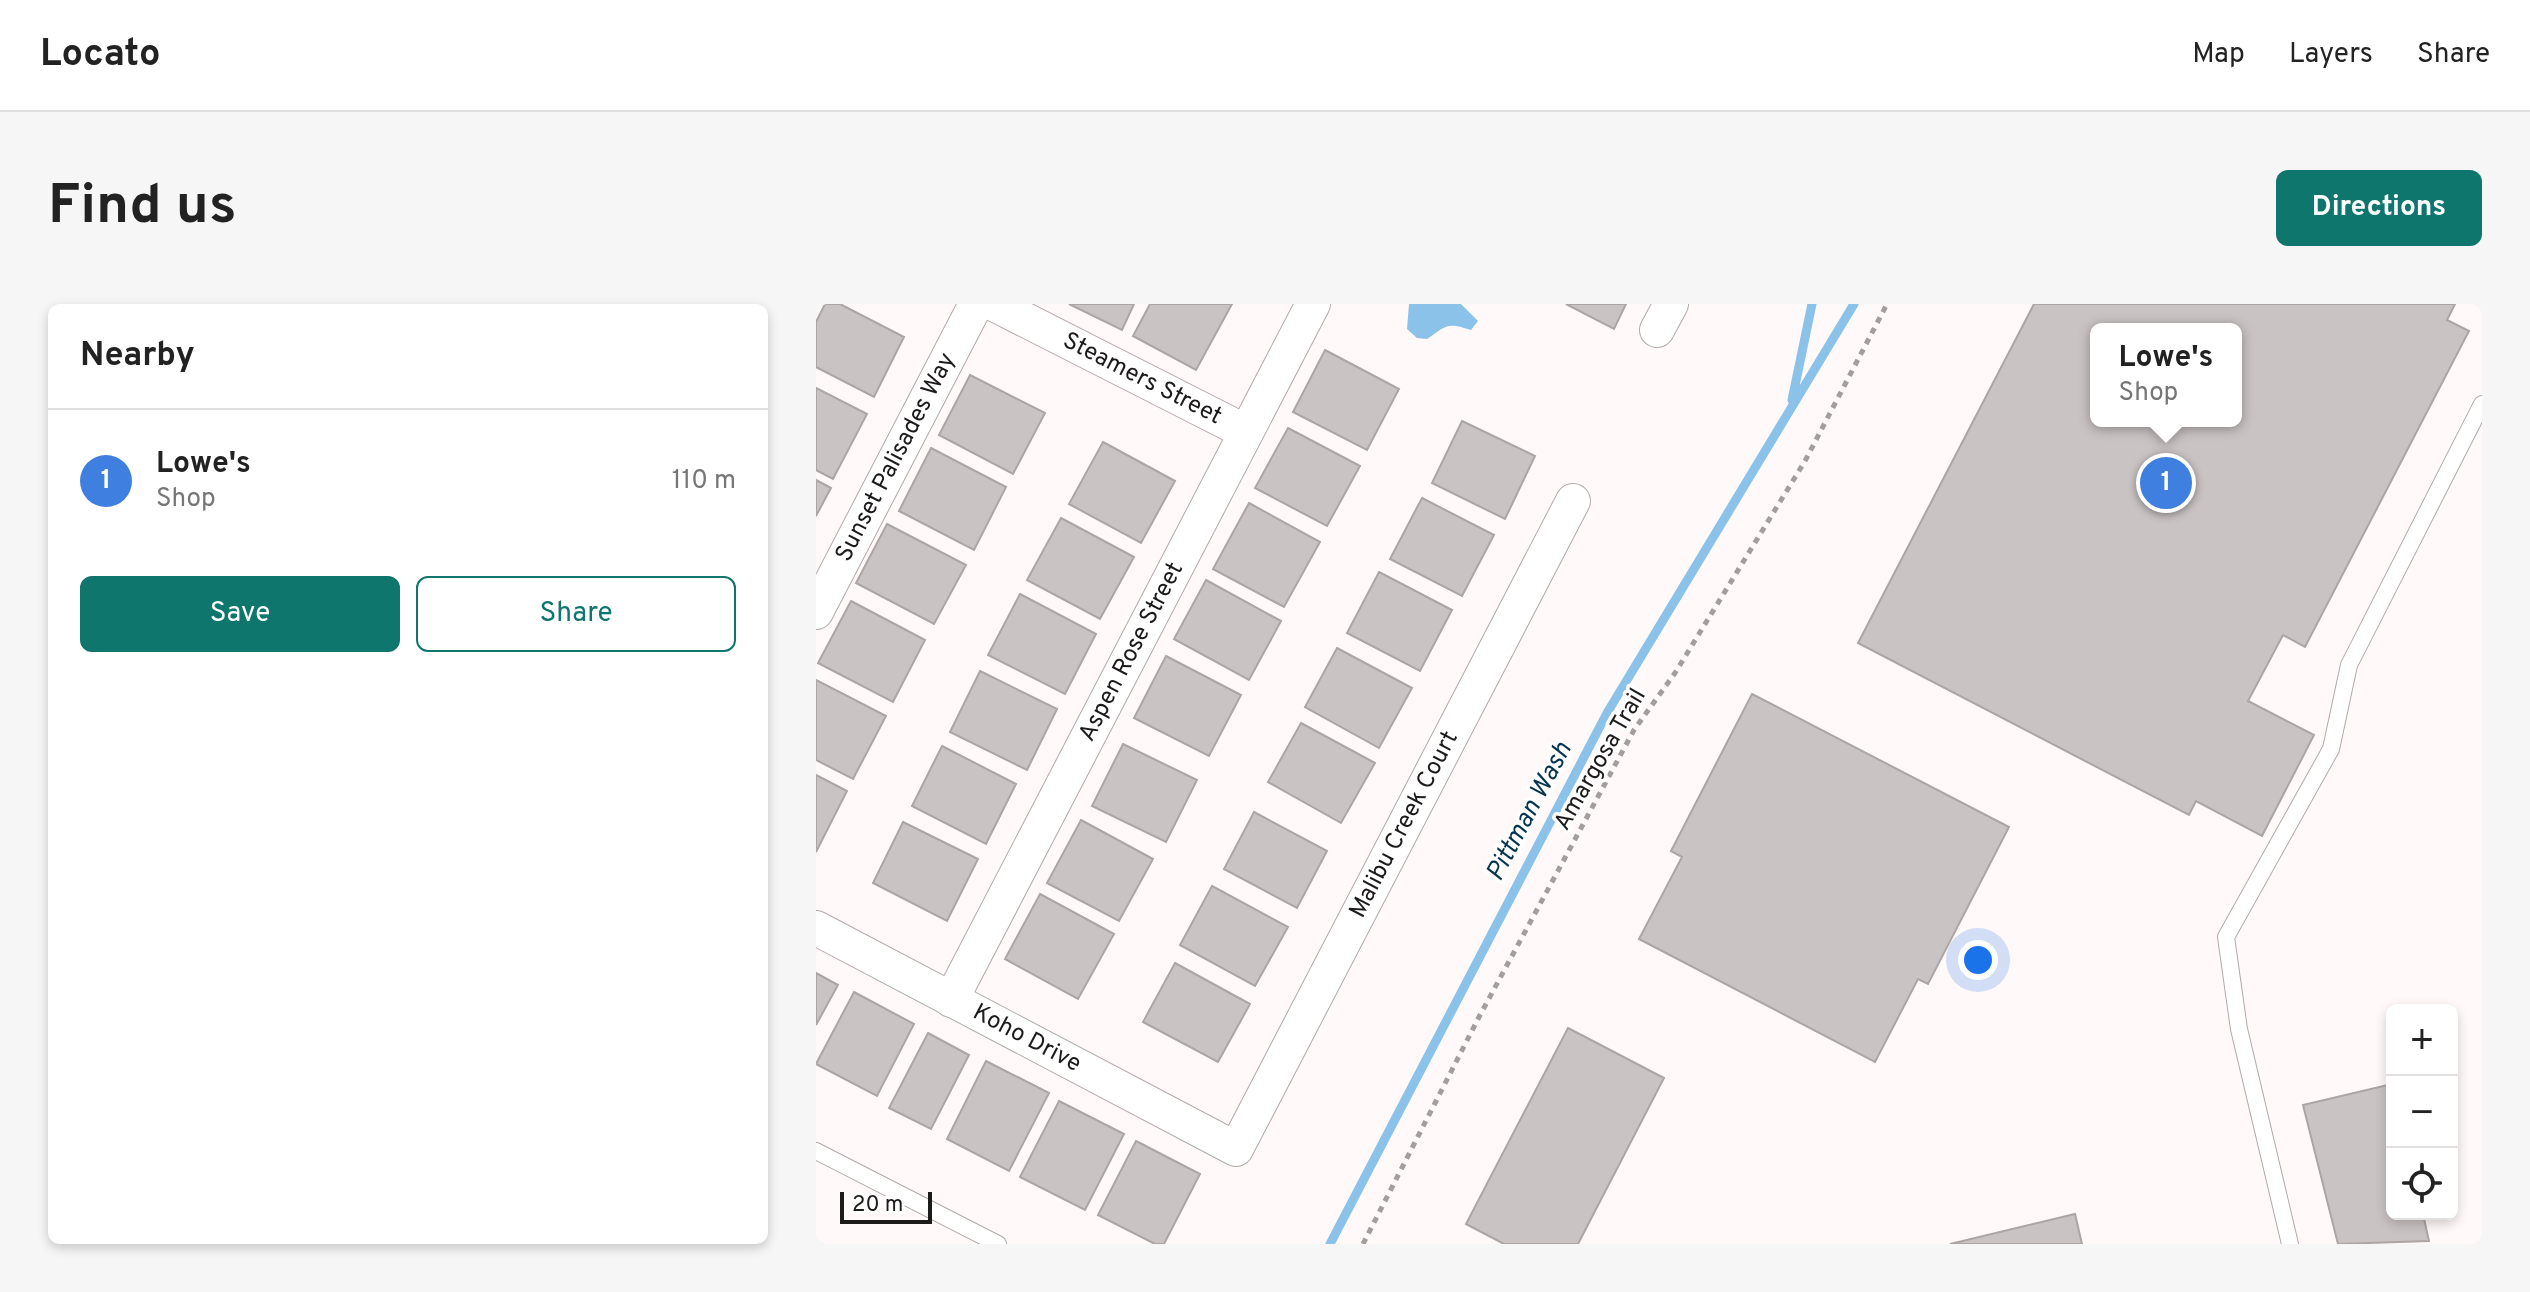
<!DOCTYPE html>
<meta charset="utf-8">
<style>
:root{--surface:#fff;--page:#f6f6f6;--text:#222;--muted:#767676;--line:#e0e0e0;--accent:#0f766e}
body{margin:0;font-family:Overpass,sans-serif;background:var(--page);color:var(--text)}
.controls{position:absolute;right:24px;bottom:24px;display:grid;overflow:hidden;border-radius:12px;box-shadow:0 4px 12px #0003}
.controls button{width:72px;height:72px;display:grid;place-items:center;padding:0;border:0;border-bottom:2px solid var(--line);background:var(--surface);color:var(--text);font:40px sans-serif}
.scale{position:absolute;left:24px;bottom:20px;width:92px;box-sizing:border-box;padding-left:8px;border:4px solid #1d1a1a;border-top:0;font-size:22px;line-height:28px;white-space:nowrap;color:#1d1a1a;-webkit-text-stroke:6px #fff;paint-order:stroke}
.you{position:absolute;left:1162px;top:656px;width:28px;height:28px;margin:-20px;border:6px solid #fff;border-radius:50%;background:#1a73e8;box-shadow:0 0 0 12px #1a73e833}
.badge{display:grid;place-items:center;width:52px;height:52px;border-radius:50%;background:var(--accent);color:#fff;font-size:26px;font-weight:700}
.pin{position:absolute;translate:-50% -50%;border:4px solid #fff;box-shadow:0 2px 8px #0006}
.popup{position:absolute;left:1274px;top:19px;width:152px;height:104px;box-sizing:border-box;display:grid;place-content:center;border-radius:12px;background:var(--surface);filter:drop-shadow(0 2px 6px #0005);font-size:26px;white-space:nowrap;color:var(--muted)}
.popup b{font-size:30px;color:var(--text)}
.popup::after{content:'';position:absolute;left:50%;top:100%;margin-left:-16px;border:16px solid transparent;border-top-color:var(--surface)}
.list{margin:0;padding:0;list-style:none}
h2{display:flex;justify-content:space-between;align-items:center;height:104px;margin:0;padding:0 32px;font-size:34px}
h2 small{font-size:26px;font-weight:400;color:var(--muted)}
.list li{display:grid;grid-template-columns:52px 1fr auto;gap:24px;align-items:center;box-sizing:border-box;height:144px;padding:0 32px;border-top:2px solid var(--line)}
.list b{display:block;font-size:30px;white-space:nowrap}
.list p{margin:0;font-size:26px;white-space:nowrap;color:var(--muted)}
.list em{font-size:26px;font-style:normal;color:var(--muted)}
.actions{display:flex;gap:16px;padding:24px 32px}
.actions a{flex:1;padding:18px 0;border:2px solid var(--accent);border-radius:12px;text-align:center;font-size:28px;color:var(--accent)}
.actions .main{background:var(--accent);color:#fff}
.icon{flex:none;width:44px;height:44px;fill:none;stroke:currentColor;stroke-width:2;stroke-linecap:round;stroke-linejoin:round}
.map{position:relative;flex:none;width:1666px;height:940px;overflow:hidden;border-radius:12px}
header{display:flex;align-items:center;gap:48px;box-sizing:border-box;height:112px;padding:0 40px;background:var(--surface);border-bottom:2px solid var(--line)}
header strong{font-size:38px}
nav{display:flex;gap:44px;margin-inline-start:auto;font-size:28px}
.intro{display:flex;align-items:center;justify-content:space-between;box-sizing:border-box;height:192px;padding:0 48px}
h1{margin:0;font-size:56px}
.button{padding:20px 36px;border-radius:12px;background:var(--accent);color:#fff;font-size:28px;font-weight:700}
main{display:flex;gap:48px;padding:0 48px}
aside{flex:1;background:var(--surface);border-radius:12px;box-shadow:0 4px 12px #0003}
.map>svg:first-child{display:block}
.water{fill:#8ac2ea}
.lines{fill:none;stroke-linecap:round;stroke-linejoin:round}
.stream{stroke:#8ac2ea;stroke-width:9}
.building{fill:#cac3c3;stroke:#aca5a4;stroke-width:2;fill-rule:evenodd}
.service-casing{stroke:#b1aaa9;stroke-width:18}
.minor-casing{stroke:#b1aaa9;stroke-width:36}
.path{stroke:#a39e9e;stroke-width:5;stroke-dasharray:6 6;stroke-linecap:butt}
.service{stroke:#fff;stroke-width:16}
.minor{stroke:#fff;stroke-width:34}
.labels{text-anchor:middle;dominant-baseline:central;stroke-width:7;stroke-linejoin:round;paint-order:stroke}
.street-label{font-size:24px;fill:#1d1a1a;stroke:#fff}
.water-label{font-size:26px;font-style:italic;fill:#05344f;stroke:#fff}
</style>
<header>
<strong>Locato</strong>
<nav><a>Map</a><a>Layers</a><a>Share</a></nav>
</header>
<div class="intro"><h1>Find us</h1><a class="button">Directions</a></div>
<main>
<aside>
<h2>Nearby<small></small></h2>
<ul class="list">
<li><span class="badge" style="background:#3f7fe0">1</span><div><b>Lowe's</b><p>Shop</p></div><em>110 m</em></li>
</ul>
<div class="actions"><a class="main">Save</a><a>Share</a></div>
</aside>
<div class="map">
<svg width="1666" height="940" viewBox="0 0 1666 940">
<rect width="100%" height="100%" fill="#fff9f9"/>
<path class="water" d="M593,0h52l17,17 -7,9c-24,-8 -24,-5 -44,9l-10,-1 -10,-9z"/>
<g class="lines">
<path class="stream" d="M976,96l20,-96
M514,940l277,-531 247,-409"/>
</g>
<path class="building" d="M9,0h15l64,33 -30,60 -58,-30v-45z
M253,0h65l-12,26z
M334,0h82l-36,66 -63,-34z
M750,0h60l-12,25z
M1218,0h421l-8,16 22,11 -164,316 -22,-12 -35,66 66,34 -52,101 -66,-35 -7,14 -331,-172zM1280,25h140v92h-140z
M509,46l74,39 -32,61 -74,-38z
M154,71l75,38 -32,61 -74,-39z
M0,84l51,26 -34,65 -17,-9z
M646,117l73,35 -30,63 -73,-36z
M472,124l72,38 -33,60 -72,-38z
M287,138l72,39 -34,62 -72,-39z
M115,144l75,39 -32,63 -75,-39z
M0,176l15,8 -15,28z
M606,194l72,37 -32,61 -72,-37z
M433,199l71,39 -36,65 -71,-38z
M245,214l73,39 -34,62 -73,-39z
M71,220l79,41 -32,59 -78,-41z
M563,268l73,38 -32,61 -73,-38z
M390,276l75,41 -32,59 -75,-41z
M204,290l76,40 -31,60 -77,-39z
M35,297l74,39 -32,62 -75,-39z
M521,344l75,40 -33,60 -74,-41z
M350,352l75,39 -32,61 -75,-38z
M164,367l77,38 -30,61 -77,-38z
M0,376l70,36 -33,63 -37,-19z
M936,390l257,133 -81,157 -10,-5 -43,83 -236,-123 43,-82 -11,-6z
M485,419l74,40 -34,60 -73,-41z
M307,440l74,36 -31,62 -74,-36z
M126,442l74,38 -30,60 -74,-38z
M0,471l31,16 -31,61z
M438,508l73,39 -30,57 -73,-39z
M265,516l72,39 -34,62 -72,-38z
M87,518l75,37 -31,62 -74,-38z
M396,582l76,41 -33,59 -75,-41z
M224,590l74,40 -36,65 -73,-40z
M359,659l75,41 -32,58 -75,-40z
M0,669l22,12 -22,40z
M38,688l60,32 -37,72 -61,-32z
M752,724l96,50 -86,166h-74l-38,-20z
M112,729l41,22 -38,74 -42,-21z
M170,757l63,32 -40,78 -62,-32z
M1576,780v130h31l6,27 -91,3 -35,-139z
M243,797l65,33 -39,76 -65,-33z
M320,837l64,33 -36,70h-9l-57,-29z
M1259,910l7,30h-132z"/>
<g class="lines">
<defs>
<path id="service" d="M0,847l182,93
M1474,940l-51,-215 -13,-92 105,-188 18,-84 133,-261"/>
<g id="minor">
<path id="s1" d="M178,0l252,128"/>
<path d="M841,26l14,-26"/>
<path id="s2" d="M0,308l160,-308"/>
<path id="s3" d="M0,624l420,221 337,-648"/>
<path id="s4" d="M135,696l362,-696"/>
</g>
</defs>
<use href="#service" class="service-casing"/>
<use href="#minor" class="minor-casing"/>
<path class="path" d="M547,940l116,-227 155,-287 41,-57 130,-212 82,-157"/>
<use href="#service" class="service"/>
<use href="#minor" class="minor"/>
</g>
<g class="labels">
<g class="street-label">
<text stroke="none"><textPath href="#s1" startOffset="166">Steamers Street</textPath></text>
<text stroke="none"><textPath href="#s2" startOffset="174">Sunset Palisades Way</textPath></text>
<text stroke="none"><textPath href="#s4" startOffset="392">Aspen Rose Street</textPath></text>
<text transform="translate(785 456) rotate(-60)">Amargosa Trail</text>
<text stroke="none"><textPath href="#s3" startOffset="840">Malibu Creek Court</textPath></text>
<text stroke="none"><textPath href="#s3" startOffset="238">Koho Drive</textPath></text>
</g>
<g class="water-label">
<text transform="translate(714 508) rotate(-62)">Pittman Wash</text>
</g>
</g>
</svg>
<div class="controls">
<button>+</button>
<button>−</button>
<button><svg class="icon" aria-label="locate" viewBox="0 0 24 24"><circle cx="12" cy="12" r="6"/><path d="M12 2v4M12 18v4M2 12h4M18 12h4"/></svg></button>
</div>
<div class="scale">20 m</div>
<div class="you"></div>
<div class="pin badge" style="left:1350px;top:179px;background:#3f7fe0">1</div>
<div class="popup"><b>Lowe's</b>Shop</div>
</div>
</main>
